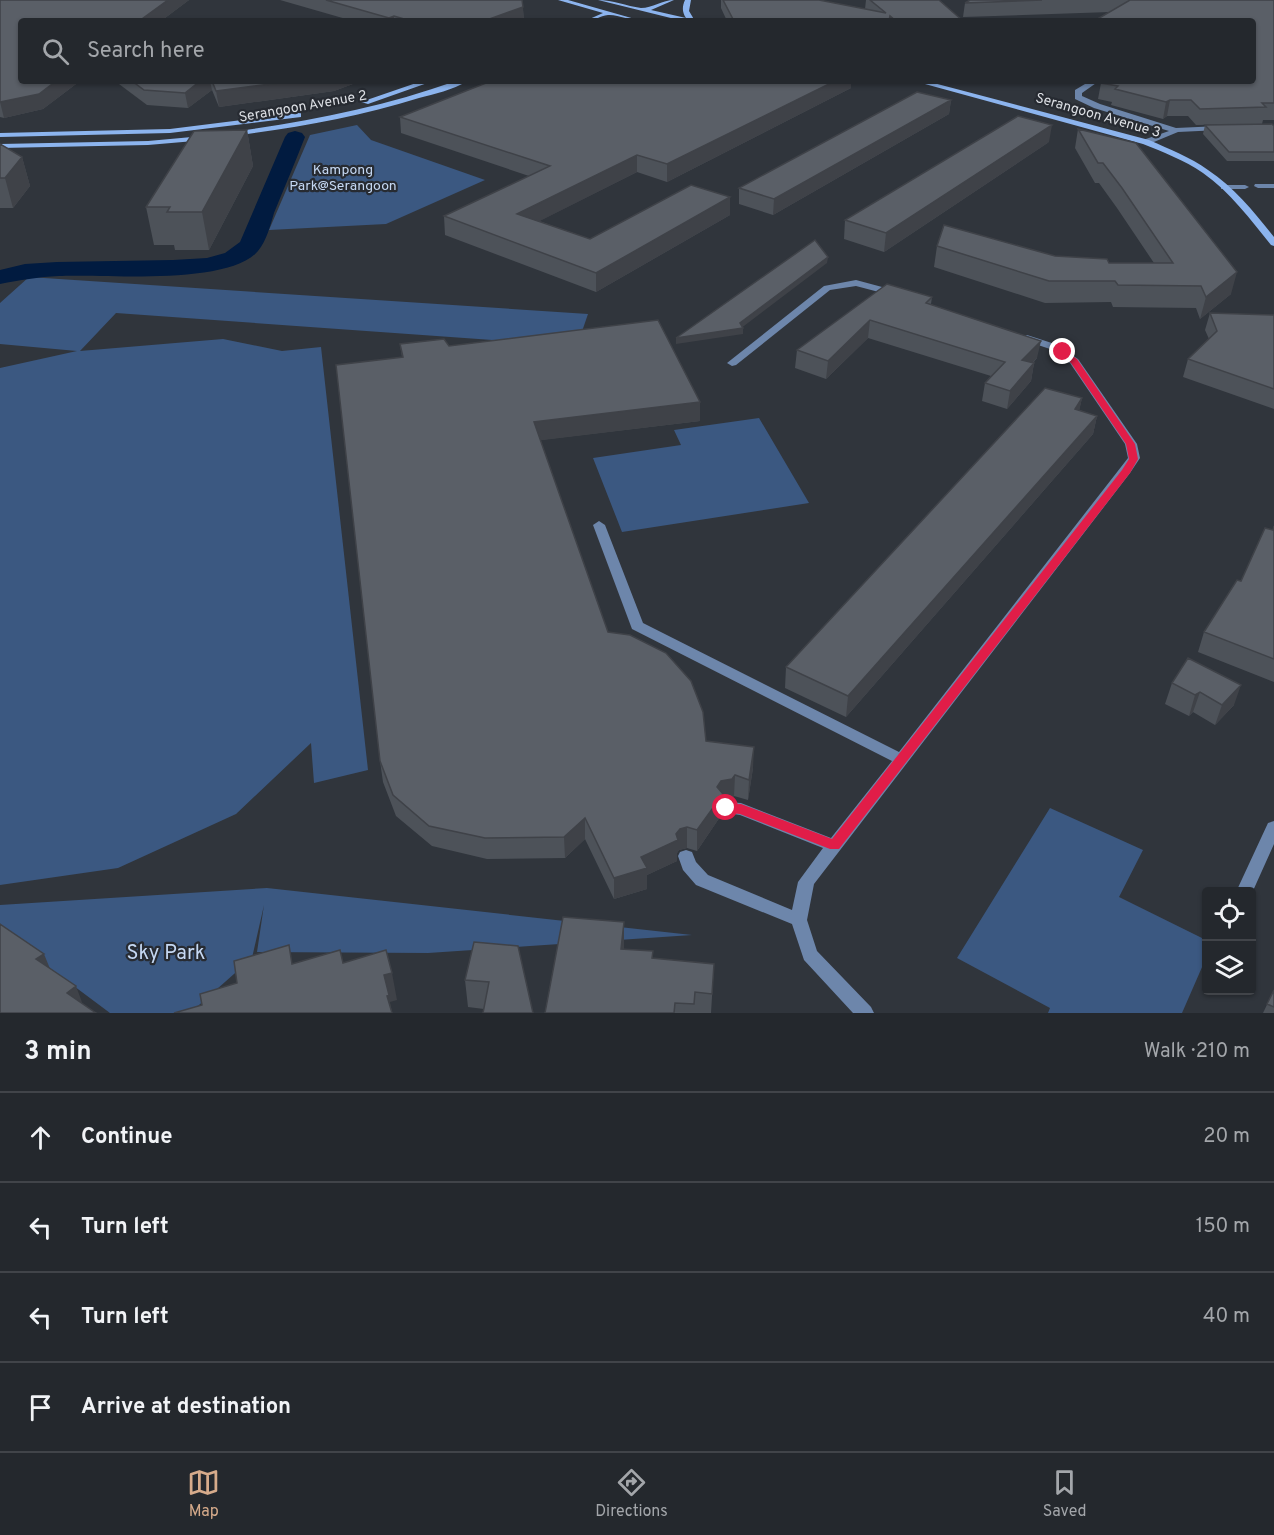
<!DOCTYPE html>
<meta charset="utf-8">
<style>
:root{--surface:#24282d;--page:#303439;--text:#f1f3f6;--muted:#a3a6aa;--line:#414449;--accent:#d6ab8b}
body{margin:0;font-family:Overpass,sans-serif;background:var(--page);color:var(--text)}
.controls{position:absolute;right:18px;bottom:18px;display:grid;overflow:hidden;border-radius:6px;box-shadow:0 2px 4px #0004}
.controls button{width:54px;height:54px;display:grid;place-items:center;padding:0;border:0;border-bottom:2px solid var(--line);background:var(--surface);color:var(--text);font:30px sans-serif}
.stop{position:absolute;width:18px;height:18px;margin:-14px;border:4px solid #e11d48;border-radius:50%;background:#fff}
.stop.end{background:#e11d48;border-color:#fff;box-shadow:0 2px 6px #0008}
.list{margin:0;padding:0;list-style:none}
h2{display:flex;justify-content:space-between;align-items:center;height:78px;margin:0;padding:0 24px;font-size:26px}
h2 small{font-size:20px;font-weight:400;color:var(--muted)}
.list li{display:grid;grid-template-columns:39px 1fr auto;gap:18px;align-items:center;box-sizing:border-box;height:90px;padding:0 24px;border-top:2px solid var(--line)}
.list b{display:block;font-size:22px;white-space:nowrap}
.list em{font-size:20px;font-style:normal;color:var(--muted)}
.icon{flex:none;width:33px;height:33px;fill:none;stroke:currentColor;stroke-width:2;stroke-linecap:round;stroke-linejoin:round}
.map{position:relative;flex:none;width:1274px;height:1013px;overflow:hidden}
.search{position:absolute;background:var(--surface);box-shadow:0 2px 4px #0004;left:18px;right:18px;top:18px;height:66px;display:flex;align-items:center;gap:15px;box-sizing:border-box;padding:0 21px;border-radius:6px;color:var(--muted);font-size:22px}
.sheet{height:438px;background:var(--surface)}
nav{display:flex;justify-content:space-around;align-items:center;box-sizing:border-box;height:84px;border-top:2px solid var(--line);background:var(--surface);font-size:16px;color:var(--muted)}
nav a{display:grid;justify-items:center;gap:3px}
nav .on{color:var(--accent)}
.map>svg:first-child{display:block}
.green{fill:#3b5881}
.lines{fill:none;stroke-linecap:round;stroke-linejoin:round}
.canal{fill:#011b40;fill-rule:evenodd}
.lane{fill:#6d86ab;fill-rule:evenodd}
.secondary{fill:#8cb4ee;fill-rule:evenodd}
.wall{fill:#4d5259}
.shaded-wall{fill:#3f4248}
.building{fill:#5a5f67;stroke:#3f4248;stroke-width:1.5}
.route{fill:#e11d48}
.labels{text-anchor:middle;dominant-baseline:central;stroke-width:4.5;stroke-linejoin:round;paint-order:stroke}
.far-street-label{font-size:14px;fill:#dcdfe4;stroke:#272b32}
.far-park-label{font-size:14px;fill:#c5d8f3;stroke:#272b32}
.near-park-label{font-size:20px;fill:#c5d8f3;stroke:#272b32}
</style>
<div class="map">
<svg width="1274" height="1013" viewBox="0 0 1274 1013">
<rect width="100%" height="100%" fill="#30353c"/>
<path class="green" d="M357,125l14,15 114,40 -99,44 -117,6 41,-95z
M29,277l559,37 -11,32 -461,-33 -36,38 143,-12 59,12 39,-4 47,423 -54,13 -3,-40 -75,71 -118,54 -118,17v-517l77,-17 -77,-7v-41z
M759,418l50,85 -187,29 -29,-74 88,-13 -7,-15z
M1050,808l93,42 -24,47 87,43v18l-24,55h-134l2,-5 -93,-50z
M267,888l425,47 -264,18 -171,-1 7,-47 -12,53 -62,55h-80l-79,-59 -31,-10v-39z"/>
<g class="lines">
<path class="canal" d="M295,131l7,2 3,4c-10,26 -21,51 -31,76 -4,13 -7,27 -16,38 -30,35 -154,23 -199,25 -21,1 -39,4 -59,8v-14l25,-6 32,-2 116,-2 34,-2 18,-5 15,-11 45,-105 3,-4z"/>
<path class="lane" d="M1090,81h9l-17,12v3l18,8 76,24 44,-2 4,2 -4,2 -42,2 -29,12h-6v-4l26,-9 -75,-23 -19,-9v-9z
M1255,184h19v4h-16l-4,-2z
M1221,185h24l4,2 -4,2h-24z
M856,280l41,11 2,2 -5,3 -38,-10 -26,4 -94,75 -4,1 -5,-3 97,-77z
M1027,335l31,10 20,14 59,85 3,14 -10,15 -316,411 -7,36 10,31 54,56 3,6h-21l-49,-53 -12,-36 -96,-39 -13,-15 -5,-14 2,-4 6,-2 6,2 4,10 12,13 84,35 6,-28 25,-34 -83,-33 -19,-3 -3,-4 3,-4 5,-2 15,1 90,35 61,-77 -260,-132 -39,-104 6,-4 6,4 38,98 256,129 229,-294 -3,-14 -55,-81 -20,-14 -27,-9 -1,-2z
M1274,821v23l-22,49v-1h-16l32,-69z"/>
<path class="secondary" d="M558,0h10l74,21c-11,0 -25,-7 -34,-6 -8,1 -14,6 -23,6l18,-8z
M598,0c15,0 28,6 43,8 11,0 22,-8 33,-8l-23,10 35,8c-4,-6 -4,-11 -1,-18h6l-2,11 6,10h-12z
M422,81h11l-65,23 -7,-2z
M456,81h11c-14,9 -33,13 -48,17 -61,19 -124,30 -187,38l-4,-2 4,-2c77,-11 151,-25 224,-51z
M914,81h12l223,59c20,9 41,17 59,30 27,18 46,42 66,67v9l-3,-1c-21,-26 -41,-53 -68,-72 -19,-13 -40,-21 -60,-29z
M298,113h3v4l-131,16 -170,4v-4l170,-4z
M203,136l4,2 -1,2 -58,5 -148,3v-4l148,-3z"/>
</g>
<path class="wall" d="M0,0h189l-28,21h-140v60h59l-37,28 -39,9 -4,-1z
M280,0h242l2,21h-171z
M721,0h98l46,9 1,-9h73l24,21h-236l-6,-13z
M970,0h304v120h-11l-1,4 -66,1 -8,-9h-21l-4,3 -52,-14 1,-3 -14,-3 3,-16 152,-2 -143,-69 -147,5 2,-14z
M115,81h246l-27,10 -115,16 -7,-17 -24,18 -41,-3z
M491,81h360v7l-184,94 -30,-10 -98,49 51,18 140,-42v18l-134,77 -151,-57 -1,-19 85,-40 -128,-43 -1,-16z
M951,100l-2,14 -176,101 -34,-11v-16z
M1205,125l69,1v35h-47l-24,-27z
M1078,129l153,165 -31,25 -4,-11 -83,-1 -2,-5 -66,1 -111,-36 3,-21 118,10 54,7h45l-37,-55 -18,-25h-4l-20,-35z
M247,130l6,36 -44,84h-34l-1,-5h-20l-8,-38z
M1049,142l-165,110 -40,-13 1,-19z
M0,144l22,13 8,29 -17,22h-13z
M887,284l45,13 -1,7 106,54 -4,5h1l-3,18 -24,28 -25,-8 3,-18 6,-7 -123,-38 -42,41 -31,-11 2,-18z
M1210,313l64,2v94l-91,-32 5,-18 21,-20 -4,-9z
M400,344l49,2 251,56v19l-160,19 68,192 98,109 47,27 -5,32 -14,-4 -3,4 -9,2v12l-25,37 -10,-3 -8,2 -2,3v8l-30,14v14l-33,10 -29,-60 -20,19 -78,1 -55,-13 -36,-30 -13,-34 -3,-21 22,-404z
M1082,398l-3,12 18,6 -4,18 -247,283 -61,-29 1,-21z
M1274,526v156l-76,-30 6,-20 37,-51 32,-51z
M1188,658l46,47 -19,20 -22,-13 -4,4 -24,-12 7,-21z
M624,922v27l29,2v7l61,6 -3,49h-166z
M518,946l-34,63 -16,-2 -3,-27z
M1274,990v23h-11z"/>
<path class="shaded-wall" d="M168,0h21l-28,21h-22z
M523,7l1,14h-40z
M394,16v5h-5v-3z
M56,81h24l-37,28 -39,9 -4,-16z
M200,81h10l2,9 -24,18 -3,-15z
M294,81h67l-27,10 -115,16 -3,-16z
M835,81h16v7l-184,94v-18z
M951,100l-2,14 -176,101 1,-16z
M1170,100l-3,16 -4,3 3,-17z
M1052,125l-3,17 -165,110 2,-19z
M247,130l6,36 -44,84 -7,-38z
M637,155v17l-119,60 -1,-18z
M22,157l8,29 -17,22 -8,-30z
M730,197v18l-134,77v-19z
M828,257l-1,6 -87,66 3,-1v6l-67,10v-6l64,-15z
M1237,272l-6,22 -31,25 6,-22z
M870,320l-2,18 -42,41 2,-18z
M1041,341l-4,17 -19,19 4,-17z
M1034,363l-3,18 -24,28 3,-18z
M1082,398l-4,18 -3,-7z
M700,402v19l-165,20 -1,-19z
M1097,416l-4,18 -247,283 2,-21z
M1241,685l-7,20 -19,20 7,-20z
M1200,692l-7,20 -4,4 6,-21z
M754,747l-1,21 -5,32 1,-20z
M735,775l-1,21 -3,4 -9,2v12l-25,37v-21l20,-43 4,-6z
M585,818v21l-20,19 -1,-21z
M687,827v21l-8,2 -2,3v8l-30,14v14l-33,10v-21l27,-21 35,-23 4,-5z
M624,922v27h-3z
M44,954l11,27 -19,-22z
M392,973l5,27 -7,2 2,11h-2l-6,-38z
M76,986l10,27 -19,-20z"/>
<path class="building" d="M0,0h168l-29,21h-118v60h35l-17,13 -39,8z
M326,0h196l1,7 -39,14h-73l-17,-5 -5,2z
M723,0h96l67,13 -16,-13h69l24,21h-67l-6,-5 -1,5h-155z
M970,0h72l-77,3z
M1130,0h144v103h-12l4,4 -66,2 -9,-9h-21l-4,2 -51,-13 3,-3 -17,-3 3,-2h149v-60h-159z
M132,81h68l-15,12 -41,-3z
M212,81h82l-78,10z
M491,81h344l-168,83 -30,-9 -120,59 73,25 101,-54 39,12 -134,76 -152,-57 106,-50 -150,-49z
M917,92l34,8 -177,99 -35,-11z
M1018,116l34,9 -166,108 -41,-13z
M1272,124l2,2v26h-45l-24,-27z
M1078,129l58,14 101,129 -31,25 -5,-11 -83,-1 -3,-4h-66l-112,-35 7,-21 111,31 52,3 2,4h64l-51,-75 -19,-25h-5z
M247,130l-45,82h-35l3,-5h-24l48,-76z
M0,144l22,13 -17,21h-5z
M815,240l13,17 -88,66 3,5 -67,10z
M887,284l45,13 -6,6 115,38 -19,19 12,3 -24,28 -25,-8 20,-21 -135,-42 -42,41 -31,-11z
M1210,313l64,2v74l-86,-30 29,-28z
M658,320l42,82 -166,20 74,210 22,3 36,18 25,28 12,31 3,29 48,6 -5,33 -14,-5 -3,4 -11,2 -4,6 6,7 -26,36 -10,-3 -7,2 -4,5 2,6 -37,17 6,11 -33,10 -29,-60 -21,19 -79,1 -56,-12 -36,-31 -13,-34 -44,-396 67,-8 -3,-13 44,-5 5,7z
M1045,388l37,10 -7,11 22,7 -249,280 -62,-29z
M1274,526v133l-70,-27 33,-52 4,1 24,-53 8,2z
M1188,658l53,27 -19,20 -22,-13 -5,3 -23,-12z
M563,917l61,5 -3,27 32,2 -1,7 62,6 -2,30 -17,-2 -1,12 -19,-1 -1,10h-129z
M0,924l44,30 -8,5 40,27 -9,7 29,20h-96z
M474,942l44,4 15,67h-50l6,-31 -24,-2z
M289,945l3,19 48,-14 3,13 43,-13 6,23 -8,2 5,20 -2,1 5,17h-218l28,-8 -2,-11 37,-11 -3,-22z
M1274,990v17l-7,-3z"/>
<path class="route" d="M1063,350l14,9 58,85 3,15 -8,14 -291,376h-9l-90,-35 -19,-2 -2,-4 2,-3 20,-1 91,35 290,-369 7,-11 -3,-15 -55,-81 -12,-11z"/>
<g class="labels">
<g class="far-street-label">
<text transform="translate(303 107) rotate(-10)">Serangoon Avenue 2</text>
<text transform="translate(1098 116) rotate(16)">Serangoon Avenue 3</text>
</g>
<g class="far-park-label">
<text x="343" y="170">Kampong<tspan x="343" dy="16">Park@Serangoon</tspan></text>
</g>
<g class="near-park-label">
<text x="166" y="954">Sky Park</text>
</g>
</g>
</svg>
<div class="controls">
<button><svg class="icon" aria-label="locate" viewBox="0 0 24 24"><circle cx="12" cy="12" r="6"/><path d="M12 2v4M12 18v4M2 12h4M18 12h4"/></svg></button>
<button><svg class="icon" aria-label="layers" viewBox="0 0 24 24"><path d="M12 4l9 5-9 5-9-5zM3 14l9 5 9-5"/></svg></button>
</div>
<div class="stop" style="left:726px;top:808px"></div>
<div class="stop end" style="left:1063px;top:352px"></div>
<div class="search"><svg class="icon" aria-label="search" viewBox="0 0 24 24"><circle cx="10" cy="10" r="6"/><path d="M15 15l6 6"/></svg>Search here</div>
</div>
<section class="sheet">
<h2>3 min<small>Walk · 210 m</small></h2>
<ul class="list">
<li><svg class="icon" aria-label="ahead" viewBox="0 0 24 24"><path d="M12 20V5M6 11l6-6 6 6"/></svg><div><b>Continue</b></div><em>20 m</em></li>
<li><svg class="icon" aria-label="left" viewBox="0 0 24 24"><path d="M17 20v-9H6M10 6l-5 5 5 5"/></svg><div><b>Turn left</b></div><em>150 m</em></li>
<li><svg class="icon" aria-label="left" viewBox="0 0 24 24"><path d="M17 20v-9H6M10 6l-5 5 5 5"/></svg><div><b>Turn left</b></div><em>40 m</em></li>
<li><svg class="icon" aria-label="arrive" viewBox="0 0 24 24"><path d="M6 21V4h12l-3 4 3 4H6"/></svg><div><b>Arrive at destination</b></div></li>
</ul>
</section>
<nav>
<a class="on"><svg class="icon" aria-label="map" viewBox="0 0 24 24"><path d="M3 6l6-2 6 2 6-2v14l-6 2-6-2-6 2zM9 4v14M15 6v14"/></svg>Map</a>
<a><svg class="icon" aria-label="directions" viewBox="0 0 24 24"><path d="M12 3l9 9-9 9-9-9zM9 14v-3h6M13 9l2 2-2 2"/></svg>Directions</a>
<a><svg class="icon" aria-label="saved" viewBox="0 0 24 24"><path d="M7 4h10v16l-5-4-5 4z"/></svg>Saved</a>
</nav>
